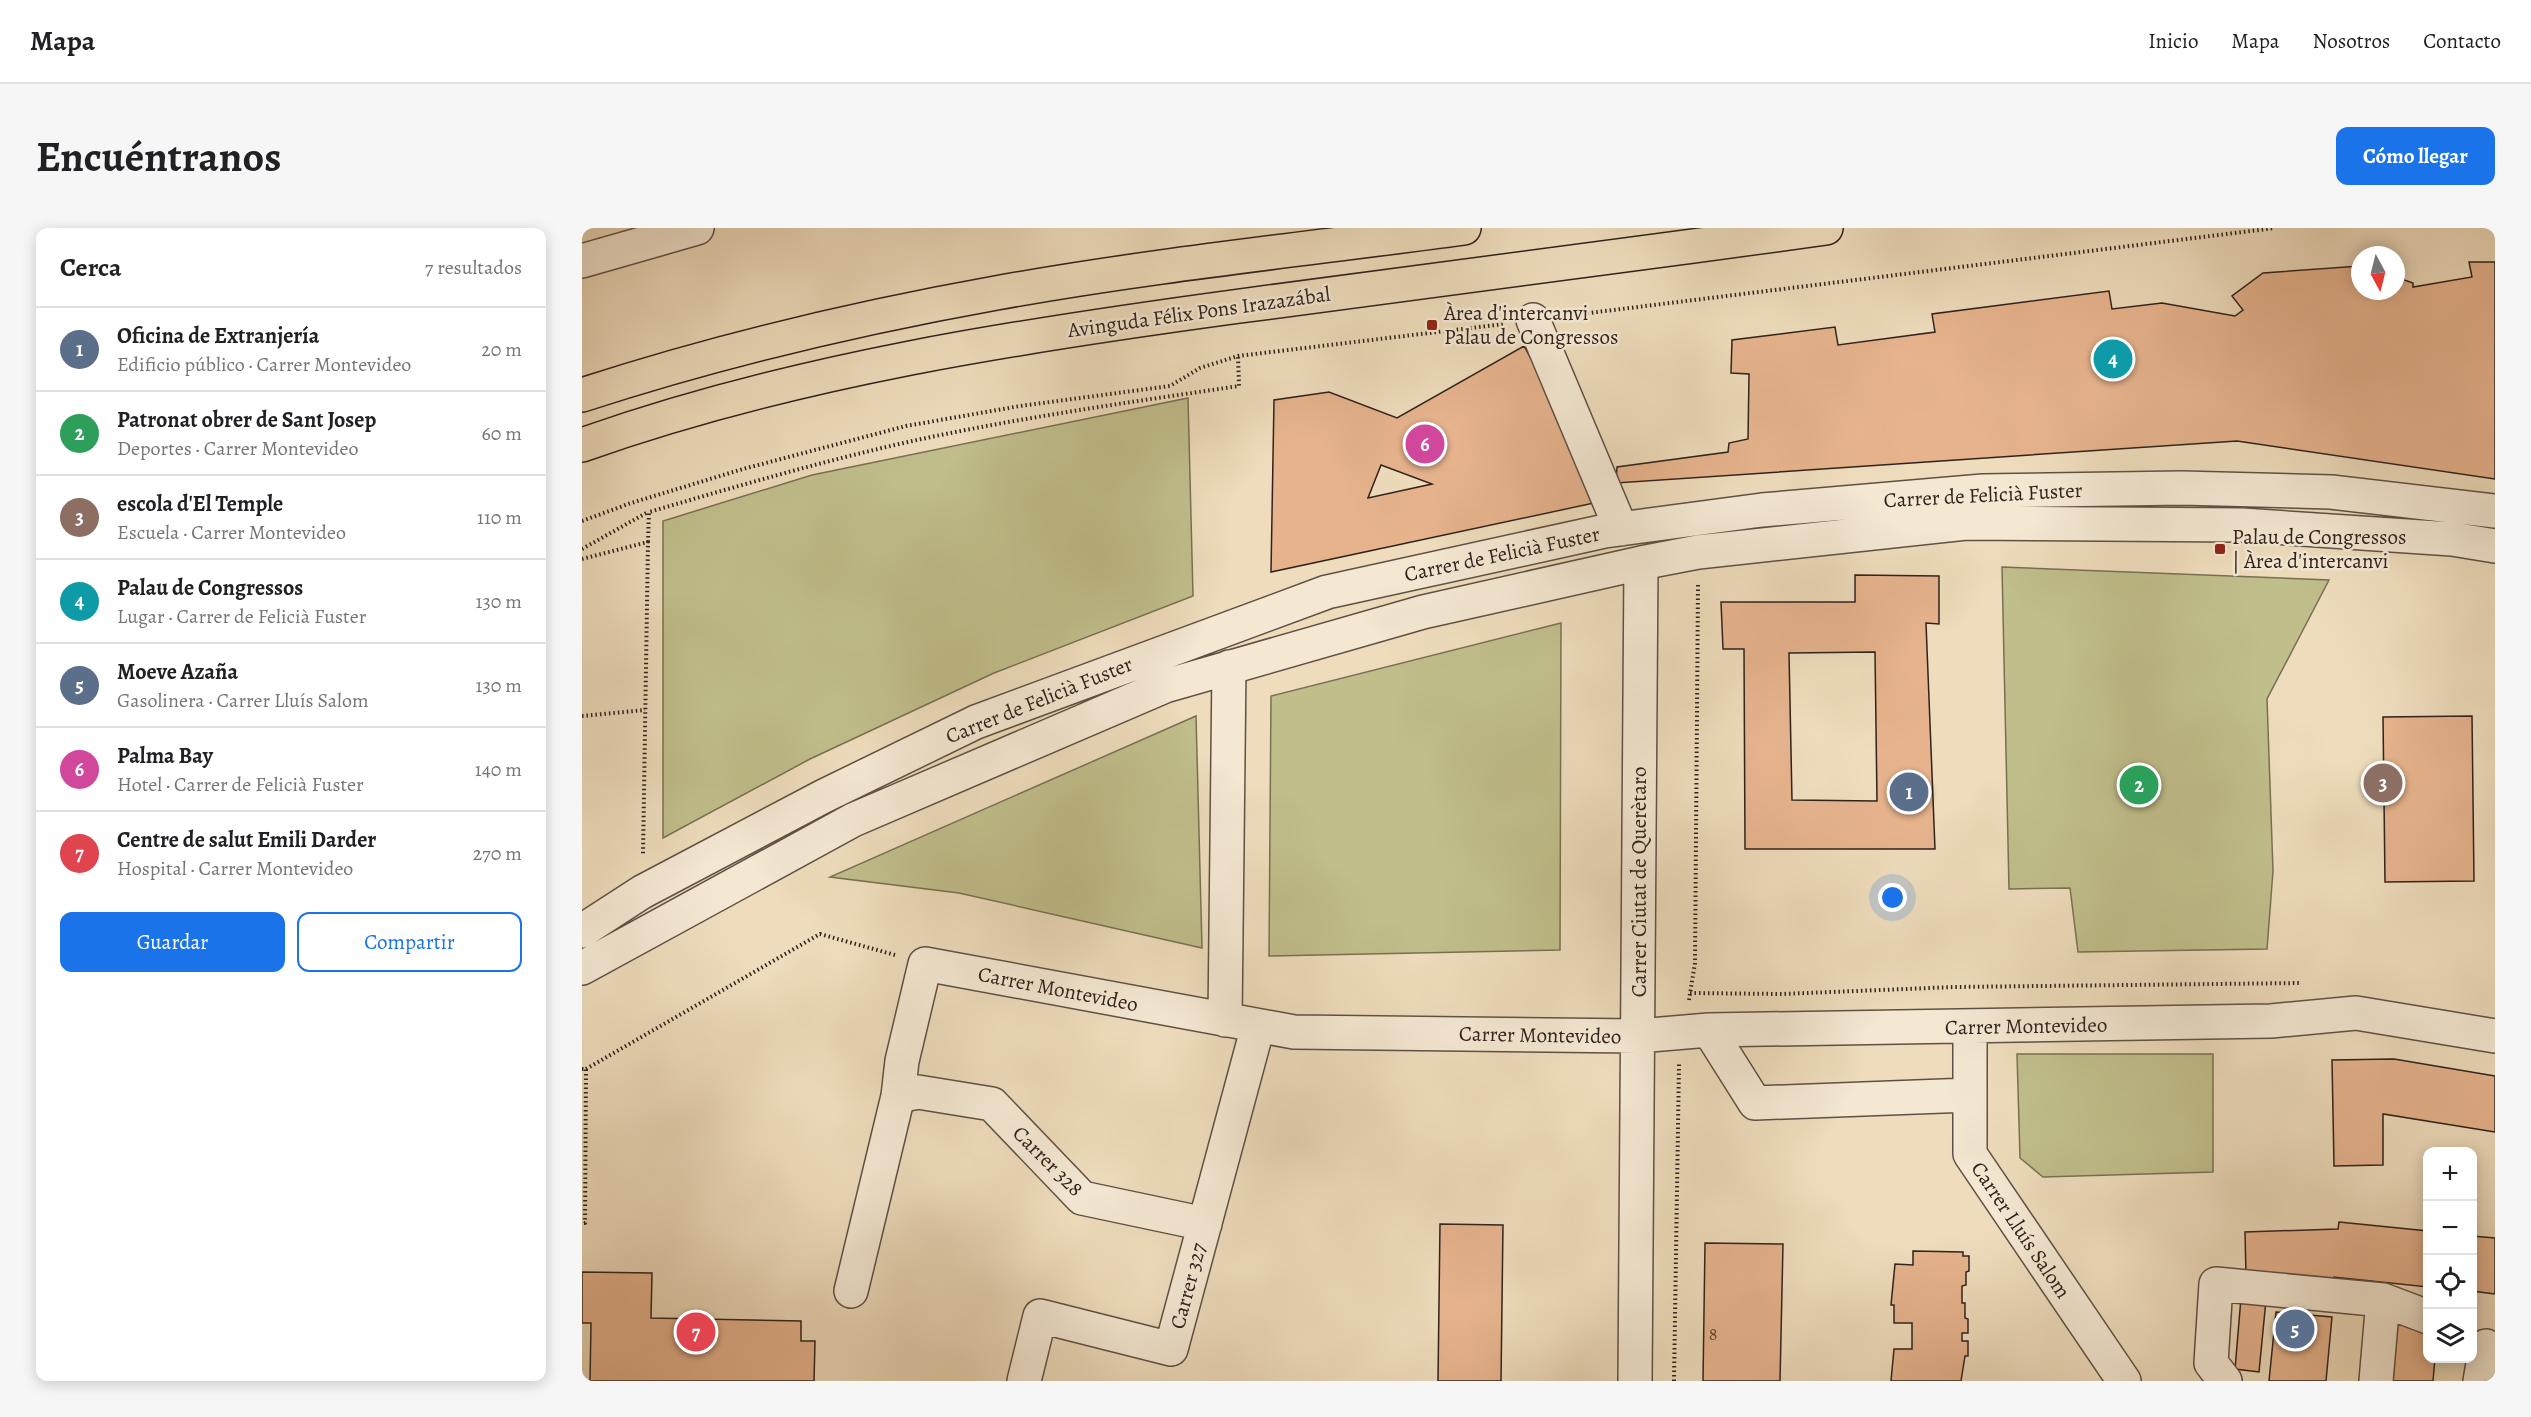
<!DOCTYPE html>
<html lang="es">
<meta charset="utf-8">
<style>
:root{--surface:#fff;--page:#f6f6f6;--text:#202124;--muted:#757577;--line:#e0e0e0;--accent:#1a73e8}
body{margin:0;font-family:Alegreya,serif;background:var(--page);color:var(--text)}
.controls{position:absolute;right:18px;bottom:18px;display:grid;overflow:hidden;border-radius:12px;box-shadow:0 3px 15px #0003}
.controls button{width:54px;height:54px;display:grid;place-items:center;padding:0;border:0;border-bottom:2px solid var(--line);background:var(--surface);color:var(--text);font:30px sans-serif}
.compass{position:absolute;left:1769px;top:18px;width:54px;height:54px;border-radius:50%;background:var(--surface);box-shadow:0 3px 15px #0003;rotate:173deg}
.you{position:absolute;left:1311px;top:670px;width:21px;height:21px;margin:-15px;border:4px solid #fff;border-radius:50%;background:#1a73e8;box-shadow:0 0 0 9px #1a73e833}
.badge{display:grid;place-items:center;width:39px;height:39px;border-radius:50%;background:var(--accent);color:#fff;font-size:20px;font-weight:700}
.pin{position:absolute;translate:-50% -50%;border:3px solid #fff;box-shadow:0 2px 6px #0006}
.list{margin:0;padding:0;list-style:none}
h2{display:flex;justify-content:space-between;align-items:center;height:78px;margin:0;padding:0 24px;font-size:26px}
h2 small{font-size:20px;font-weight:400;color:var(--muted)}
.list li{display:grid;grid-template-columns:39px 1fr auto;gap:18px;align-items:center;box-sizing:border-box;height:84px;padding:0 24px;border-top:2px solid var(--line)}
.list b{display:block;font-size:22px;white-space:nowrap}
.list p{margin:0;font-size:20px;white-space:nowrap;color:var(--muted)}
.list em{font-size:20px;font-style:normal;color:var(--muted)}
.actions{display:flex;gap:12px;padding:18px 24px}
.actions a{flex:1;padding:14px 0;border:2px solid var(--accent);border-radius:12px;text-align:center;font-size:21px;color:var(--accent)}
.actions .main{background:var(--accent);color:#fff}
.icon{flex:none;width:33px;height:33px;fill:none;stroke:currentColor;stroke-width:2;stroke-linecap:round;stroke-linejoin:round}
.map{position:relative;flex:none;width:1913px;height:1153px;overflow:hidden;border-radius:12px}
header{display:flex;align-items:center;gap:36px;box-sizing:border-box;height:84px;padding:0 30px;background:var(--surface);border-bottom:2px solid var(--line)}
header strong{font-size:28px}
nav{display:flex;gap:33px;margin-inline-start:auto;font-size:21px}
.intro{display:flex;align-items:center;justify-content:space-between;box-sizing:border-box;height:144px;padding:0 36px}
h1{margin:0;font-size:42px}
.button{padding:15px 27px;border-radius:12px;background:var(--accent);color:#fff;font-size:21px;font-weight:700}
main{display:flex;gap:36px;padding:0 36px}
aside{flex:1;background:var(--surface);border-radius:12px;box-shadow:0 3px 15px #0003}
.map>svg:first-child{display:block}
.green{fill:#c0be8b;stroke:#787054;stroke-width:1.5}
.building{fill:#e6b38d;stroke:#2f221d;stroke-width:1.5;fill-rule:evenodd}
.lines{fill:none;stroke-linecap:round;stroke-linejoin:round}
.minor-casing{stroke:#5f5045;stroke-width:36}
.highway-casing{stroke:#2f221d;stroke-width:36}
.path{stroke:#2f221d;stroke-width:4;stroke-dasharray:1.5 3;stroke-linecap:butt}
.minor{stroke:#f4e8d3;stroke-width:33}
.highway{stroke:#eedcbc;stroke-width:33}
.poi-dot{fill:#8f2418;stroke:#f4e8d3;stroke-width:2}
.labels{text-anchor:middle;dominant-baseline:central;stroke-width:5;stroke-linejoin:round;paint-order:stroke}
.number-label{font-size:18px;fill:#5d4639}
.street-label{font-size:21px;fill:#2f221d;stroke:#f4e8d3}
.poi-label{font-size:21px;fill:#2f221d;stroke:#f4e8d3;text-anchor:start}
</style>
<header>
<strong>Mapa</strong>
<nav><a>Inicio</a><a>Mapa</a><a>Nosotros</a><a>Contacto</a></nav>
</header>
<div class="intro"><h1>Encuéntranos</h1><a class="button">Cómo llegar</a></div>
<main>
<aside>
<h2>Cerca<small>7 resultados</small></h2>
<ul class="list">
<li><span class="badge" style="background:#5c6f8a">1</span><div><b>Oficina de Extranjería</b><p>Edificio público · Carrer Montevideo</p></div><em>20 m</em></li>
<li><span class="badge" style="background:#2e9e5b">2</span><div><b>Patronat obrer de Sant Josep</b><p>Deportes · Carrer Montevideo</p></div><em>60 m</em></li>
<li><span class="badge" style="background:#8d6e63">3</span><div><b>escola d'El Temple</b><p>Escuela · Carrer Montevideo</p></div><em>110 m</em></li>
<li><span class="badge" style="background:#0f9aa8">4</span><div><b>Palau de Congressos</b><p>Lugar · Carrer de Felicià Fuster</p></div><em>130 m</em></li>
<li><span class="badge" style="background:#5c6f8a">5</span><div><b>Moeve Azaña</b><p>Gasolinera · Carrer Lluís Salom</p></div><em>130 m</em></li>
<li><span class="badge" style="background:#d1479c">6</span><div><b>Palma Bay</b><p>Hotel · Carrer de Felicià Fuster</p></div><em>140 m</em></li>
<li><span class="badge" style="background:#e0444e">7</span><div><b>Centre de salut Emili Darder</b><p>Hospital · Carrer Montevideo</p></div><em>270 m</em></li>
</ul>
<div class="actions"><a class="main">Guardar</a><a>Compartir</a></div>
</aside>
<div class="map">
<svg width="1913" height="1153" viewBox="0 0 1913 1153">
<rect width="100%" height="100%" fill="#eedcbc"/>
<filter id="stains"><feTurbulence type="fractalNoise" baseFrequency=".00333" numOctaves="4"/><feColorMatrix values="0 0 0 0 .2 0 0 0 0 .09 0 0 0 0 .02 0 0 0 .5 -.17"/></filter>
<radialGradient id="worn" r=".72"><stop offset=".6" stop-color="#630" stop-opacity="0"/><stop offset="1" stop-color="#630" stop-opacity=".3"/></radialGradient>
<path class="green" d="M606,170l5,198 -199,77 -184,86 -147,79v-317l149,-46z
M1420,339l327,13 -62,119 6,172 -6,78 -189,3 -8,-64 -61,1z
M979,395l-1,327 -291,6 2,-260z
M614,488l6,232 -243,-55 -129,-16z
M1435,826h196v118l-170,5 -23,-19z"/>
<path class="building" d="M1887,34h26v217l-258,-38 -621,42 1,-16 111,-15 1,-9 19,-4 1,-65 -18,-1 1,-33 103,-13 3,18 97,-13 -3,-18 177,-23 3,18 50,-6 73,13 8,-6 -11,-14 31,-23 97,-7v25h36v-14l17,6v4l59,-10z
M942,118l84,154 -337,72 3,-172 55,-8 68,26zM799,237l51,19 -64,14z
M1273,347l84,1v48l-13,-1 9,226h-190l-1,-200h-21l-2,-47h134zM1293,424l2,149 -85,-1 -3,-147z
M1890,488l2,165 -89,1 -2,-165z
M1812,831l101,17v56l-112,-18v51l-49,1 -2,-106z
M1757,994l89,9v56l-94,-10 -2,9 -86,-10 -1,-44 93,-3z
M858,996l63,1 -2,156h-63z
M1890,1008l23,2v56l-23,-3z
M1123,1015l78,1 -3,137h-77z
M1331,1023l50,1v4h6v15l-3,1v13l-4,1v17h3v15l3,1v14h-6v8h6v15h-3l-4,25h-70l3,-32h18v-26h-18v-18h-3l4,-41 18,1z
M0,1044l70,1 -1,45 150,3v20h14l-1,40h-224l1,-58h-9z
M1659,1070l25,2 -7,72 -24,-3z
M1694,1084l56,5 -6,64h-57z
M1816,1085l30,2v43h7l-2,23h-42z"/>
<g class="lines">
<defs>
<path id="minor" d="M0,33l115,-33
M951,92l88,209
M0,703l60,-39 182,-96 152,-74 351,-130 278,-61 157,-21 221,-19 199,-3 149,4 164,19
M0,740l271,-148 312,-134 258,-74 218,-49 57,-11 268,-29 276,2 210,14 43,7
M643,792l4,-353
M1388,799v127l154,227
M1127,802l46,73 214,-8
M316,868l20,-4 74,12 90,94 123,26
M269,1063l47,-195 4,-35 23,-97 369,68 344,4 71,-6 562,-9 85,-8 139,23
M442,1153l16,-65 131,33 87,-323
M1053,1153l6,-818
M1643,1153l-14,-18 5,-79 167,16 45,17
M1794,1153l7,-81
M1898,1153l6,-35"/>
<path id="highway" d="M0,167c135,-44 275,-77 414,-102 155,-28 312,-44 468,-65
M0,217c212,-75 436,-109 658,-139 196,-27 391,-51 586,-78"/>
</defs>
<use href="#minor" class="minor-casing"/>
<use href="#highway" class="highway-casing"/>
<path class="path" d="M983,88l710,-88
M0,293l49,-18 112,-34 163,-43 114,-20 150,-20 30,-18 38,-12 266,-32
M66,314l1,-30c89,-26 177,-52 268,-72 106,-23 214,-38 322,-54l-1,-30
M0,321l66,-37
M0,331l66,-17 -5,314
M0,488l63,-6
M1108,765l92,1 172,-7 347,-4
M1107,772l6,-37 3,-378
M0,841h4l-1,154h-3
M4,841l234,-135 75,21
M1092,1153l5,-317"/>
<use href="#minor" class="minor"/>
<use href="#highway" class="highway"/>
</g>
<g class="poi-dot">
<rect x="844" y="91" width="12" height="12" rx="3"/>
<rect x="1632" y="315" width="12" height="12" rx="3"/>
</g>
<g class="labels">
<g class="number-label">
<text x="1131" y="1106">8</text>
</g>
<g class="street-label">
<text transform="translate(617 84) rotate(-8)">Avinguda Félix Pons Irazazábal</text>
<text transform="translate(1401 267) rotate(-3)">Carrer de Felicià Fuster</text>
<text transform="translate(920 326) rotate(-12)">Carrer de Felicià Fuster</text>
<text transform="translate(457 472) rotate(-22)">Carrer de Felicià Fuster</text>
<text transform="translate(1057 654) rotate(-90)">Carrer Ciutat de Querètaro</text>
<text transform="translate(476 761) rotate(11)">Carrer Montevideo</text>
<text transform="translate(1444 798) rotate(-1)">Carrer Montevideo</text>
<text transform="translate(958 807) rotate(1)">Carrer Montevideo</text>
<text transform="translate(466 933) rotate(45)">Carrer 328</text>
<text transform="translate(1439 1002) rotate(56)">Carrer Lluís Salom</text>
<text transform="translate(606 1058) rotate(-75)">Carrer 327</text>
</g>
<g class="poi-label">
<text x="862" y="85">Àrea d'intercanvi<tspan x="862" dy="24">Palau de Congressos</tspan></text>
<text x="1650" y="309">Palau de Congressos<tspan x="1650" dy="24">| Àrea d'intercanvi</tspan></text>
</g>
</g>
<rect width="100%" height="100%" filter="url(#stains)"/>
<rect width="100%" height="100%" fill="url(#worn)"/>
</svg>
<div class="controls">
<button>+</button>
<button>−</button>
<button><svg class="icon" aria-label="locate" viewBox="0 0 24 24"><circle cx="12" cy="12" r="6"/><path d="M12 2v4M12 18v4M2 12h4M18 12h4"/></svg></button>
<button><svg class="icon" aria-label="layers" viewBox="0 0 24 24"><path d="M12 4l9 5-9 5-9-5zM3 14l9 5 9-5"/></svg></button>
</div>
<svg class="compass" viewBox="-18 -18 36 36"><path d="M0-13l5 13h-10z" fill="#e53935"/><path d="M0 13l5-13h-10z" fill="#757577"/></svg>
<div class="you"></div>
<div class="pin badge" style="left:1327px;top:564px;background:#5c6f8a">1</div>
<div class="pin badge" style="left:1557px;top:557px;background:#2e9e5b">2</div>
<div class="pin badge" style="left:1801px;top:555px;background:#8d6e63">3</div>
<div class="pin badge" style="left:1531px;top:131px;background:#0f9aa8">4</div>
<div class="pin badge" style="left:1713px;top:1101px;background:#5c6f8a">5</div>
<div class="pin badge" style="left:843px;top:216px;background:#d1479c">6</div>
<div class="pin badge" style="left:114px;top:1104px;background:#e0444e">7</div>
</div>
</main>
